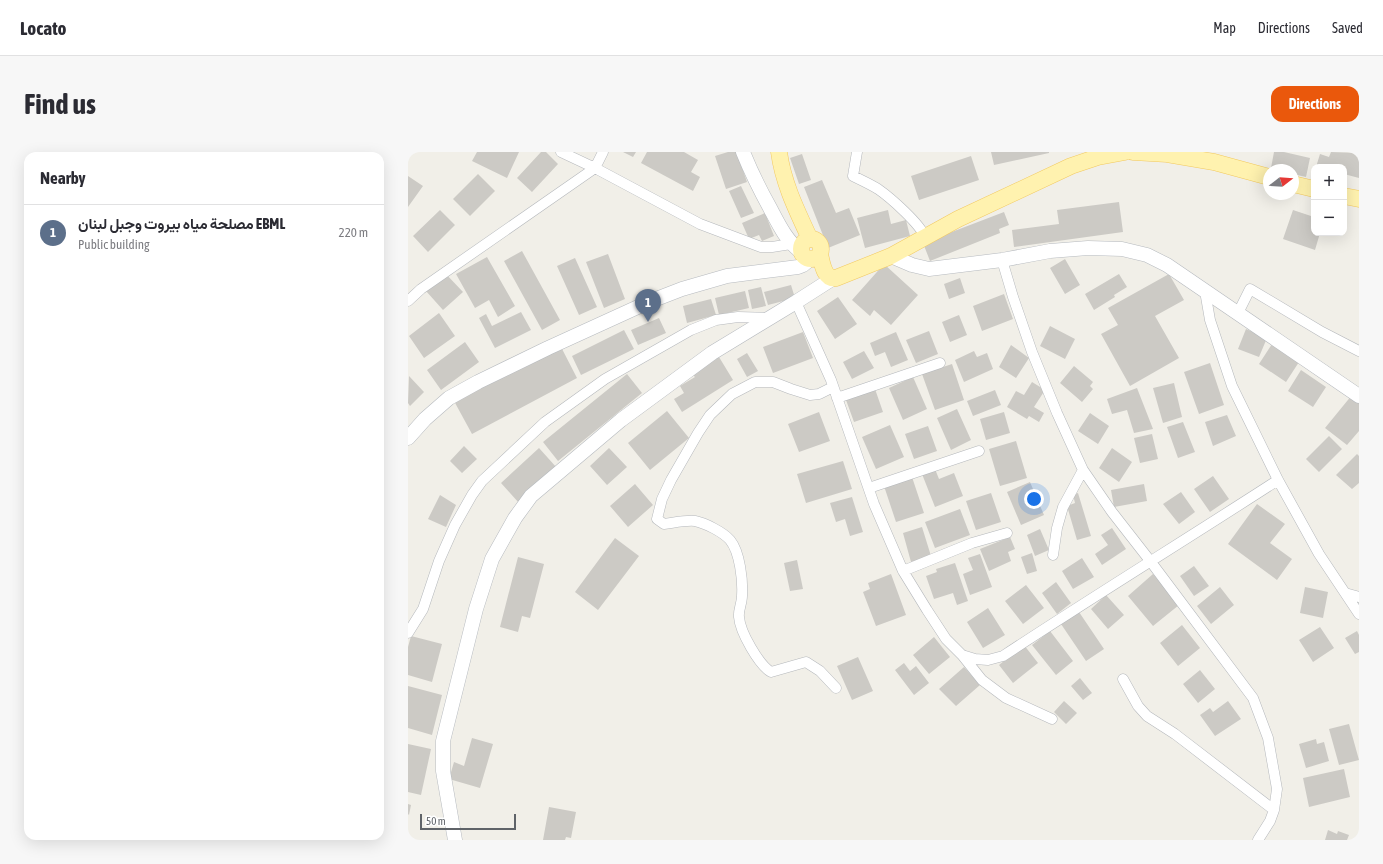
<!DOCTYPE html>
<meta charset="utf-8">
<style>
:root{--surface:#fff;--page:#f7f7f7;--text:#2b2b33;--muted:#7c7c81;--line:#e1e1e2;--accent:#ea580c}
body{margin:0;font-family:"Asap Condensed",Vazirmatn,sans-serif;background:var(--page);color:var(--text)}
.controls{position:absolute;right:12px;top:12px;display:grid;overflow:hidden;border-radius:8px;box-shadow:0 4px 16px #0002}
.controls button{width:36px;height:36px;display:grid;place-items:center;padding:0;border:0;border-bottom:1px solid var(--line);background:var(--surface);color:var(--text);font:20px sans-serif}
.compass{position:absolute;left:855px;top:12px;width:36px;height:36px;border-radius:50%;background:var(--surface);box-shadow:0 4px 16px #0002;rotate:73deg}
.scale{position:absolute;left:12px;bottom:10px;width:96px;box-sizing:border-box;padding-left:4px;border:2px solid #5f6368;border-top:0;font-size:11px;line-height:14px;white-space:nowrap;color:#5f6368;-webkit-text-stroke:3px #fff;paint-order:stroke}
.you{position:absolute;left:626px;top:347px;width:14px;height:14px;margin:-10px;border:3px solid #fff;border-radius:50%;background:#1a73e8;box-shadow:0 0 0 6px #1a73e833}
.badge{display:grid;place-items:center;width:26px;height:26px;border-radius:50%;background:var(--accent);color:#fff;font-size:13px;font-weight:700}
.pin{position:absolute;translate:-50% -33px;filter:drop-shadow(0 1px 2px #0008)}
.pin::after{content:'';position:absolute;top:21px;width:14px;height:12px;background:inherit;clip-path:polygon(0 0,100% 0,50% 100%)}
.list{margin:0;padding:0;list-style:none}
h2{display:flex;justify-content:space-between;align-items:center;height:52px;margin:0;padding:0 16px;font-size:17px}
h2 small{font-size:13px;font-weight:400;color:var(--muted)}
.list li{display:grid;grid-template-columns:26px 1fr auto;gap:12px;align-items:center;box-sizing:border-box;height:56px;padding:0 16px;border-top:1px solid var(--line)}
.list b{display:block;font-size:15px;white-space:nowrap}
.list p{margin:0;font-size:13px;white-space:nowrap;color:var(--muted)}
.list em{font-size:13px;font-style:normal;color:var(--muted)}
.map{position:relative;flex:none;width:951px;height:688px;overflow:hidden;border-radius:12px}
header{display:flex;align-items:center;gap:24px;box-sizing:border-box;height:56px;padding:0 20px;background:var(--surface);border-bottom:1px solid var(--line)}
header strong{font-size:19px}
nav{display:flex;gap:22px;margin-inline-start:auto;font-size:14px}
.intro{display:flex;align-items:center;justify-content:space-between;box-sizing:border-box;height:96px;padding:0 24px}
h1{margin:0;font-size:28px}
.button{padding:10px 18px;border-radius:12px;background:var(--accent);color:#fff;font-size:14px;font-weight:700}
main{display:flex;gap:24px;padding:0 24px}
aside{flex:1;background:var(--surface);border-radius:12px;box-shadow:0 4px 16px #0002}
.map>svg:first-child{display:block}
.building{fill:#cccac5}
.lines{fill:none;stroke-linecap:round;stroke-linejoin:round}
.street-casing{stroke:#b5b8bc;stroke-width:11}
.secondary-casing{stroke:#b6babf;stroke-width:15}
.primary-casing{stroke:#f2c960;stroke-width:17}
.street{stroke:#fff;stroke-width:10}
.secondary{stroke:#fff;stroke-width:14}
.primary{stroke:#fff2af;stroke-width:16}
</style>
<header>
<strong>Locato</strong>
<nav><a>Map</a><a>Directions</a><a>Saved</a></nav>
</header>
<div class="intro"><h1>Find us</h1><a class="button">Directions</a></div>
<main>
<aside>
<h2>Nearby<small></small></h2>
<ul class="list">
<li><span class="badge" style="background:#5c6f8a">1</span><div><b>مصلحة مياه بيروت وجبل لبنان EBML</b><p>Public building</p></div><em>220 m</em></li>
</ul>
</aside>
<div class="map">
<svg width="951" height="688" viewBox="0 0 951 688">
<rect width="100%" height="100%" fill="#f1efe8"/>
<path class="building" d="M69,0h42l-12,26 -35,-17z
M133,0h5l12,12 -26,28 -15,-14z
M215,0h13l-3,5z
M239,0h37l14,8 -7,12 9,5 -7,14 -52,-28z
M320,0h9l10,30 -21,7 -11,-33z
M583,0h58v1l-55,12z
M866,0h10l26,6 -4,19 -13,-3v-4h-14l-8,-2z
M923,0l28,1v25l-15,-4v-7h-28l4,-13 9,3z
M394,2l9,26 -12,4 -9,-26z
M563,4l8,24 -60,20 -8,-24z
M70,22l17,17 -25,25 -17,-17z
M0,24l15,10 -15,21z
M414,28l14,33 13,-5 11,27 -32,13 -24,-61z
M333,34l13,27 -13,5 -12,-27z
M711,50l4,30 -109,15 -2,-17 47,-6 -2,-14z
M32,58l15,15 -27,27 -15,-16z
M480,58l3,14 15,-4 4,16 -45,12 -8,-30z
M885,58l21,7v16h6l-5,17 -32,-11z
M596,60l5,13 -10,4 1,4 -70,28 -7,-18z
M357,61l9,23 -12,5 -3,-6 -10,4 -7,-16z
M114,99l38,69 -18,10 -38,-69z
M200,102l17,45 -21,9 -18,-46z
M79,105l28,49 -17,11 -9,-17 -14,8 -19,-34z
M167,106l22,49 -18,8 -22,-49z
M657,107l15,26 -15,9 -15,-26z
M476,112l34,31 -27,30 -17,-15 -4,6 -18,-16z
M37,121l18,19 -20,18 -17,-19z
M711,122l8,13 -13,8 1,2 -21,13 -9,-16z
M761,122l15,26 -29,16 24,42 -49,28 -29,-52 17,-9 -10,-17z
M552,126l5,15 -16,6 -5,-15z
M383,133l4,13 -27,7 -4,-13z
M353,135l5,19 -14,3 -4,-19z
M337,139l4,17 -30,7 -4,-17z
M596,142l9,25 -31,12 -9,-25z
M430,145l19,27 -22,15 -18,-28z
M303,147l5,16 -29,8 -4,-17z
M113,160l10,18 -36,18 -16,-30 7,-4 6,12z
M31,161l16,23 -31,22 -15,-22z
M551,163l8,20 -17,7 -8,-20z
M251,166l7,15 -28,12 -7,-15z
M642,174l25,13 -10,20 -25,-13z
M838,177l21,9 -8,19 -21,-8z
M216,178l10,19 -53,26 -9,-19z
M521,179l9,23 -22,9 -10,-23z
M395,180l10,26 -40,15 -10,-26z
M488,180l12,28 -17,7 -6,-15 -10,4 -5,-13z
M57,190l14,20 -38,28 -14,-20z
M864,192l27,18 -13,20 -27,-18z
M152,193l17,33 -105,56 -18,-33z
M603,193l18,13 -13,20 -17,-11z
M456,199l10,17 -22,11 -9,-17z
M566,199l3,6 10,-4 6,16 -29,13 -9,-22z
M339,201l11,18 -11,6 -10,-18z
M311,205l14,23 -51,32 -8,-13 10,-6 -4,-7 15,-9 -3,-3z
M802,211l14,42 -25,9 -15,-42z
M544,212l12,36 -29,10 -13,-36z
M666,214l19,16 -3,4 3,3 -11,13 -22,-19z
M893,218l25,17 -13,20 -25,-16z
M219,222l15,19 -84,68 -15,-19z
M1,224l15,16 -14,14 -2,-3z
M505,225l14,32 -24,11 -14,-32z
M624,230l13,8 -11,17 10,6 -5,9 -10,-6 -2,3 -20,-12 9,-16 8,4z
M766,231l8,34 -19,6 -10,-35z
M729,236l16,41 -19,4 -7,-23 -15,4 -5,-15z
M467,237l8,23 -29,10 -8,-22z
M587,238l6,15 -28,11 -6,-15z
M944,243l7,6v30l-12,14 -22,-17z
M549,257l14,31 -20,10 -14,-32z
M259,259l22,27 -39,32 -22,-27z
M411,260l11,29 -31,11 -11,-28z
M596,260l6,21 -24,7 -6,-21z
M682,261l19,13 -11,18 -20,-13z
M819,263l9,21 -23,10 -8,-24z
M775,270l12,30 -17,6 -11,-31z
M482,273l14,32 -28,12 -14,-32z
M520,274l9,25 -23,8 -9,-25z
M744,282l6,25 -18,4 -6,-25z
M921,284l13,13 -23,23 -13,-13z
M608,289l11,37 -27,8 -11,-37z
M56,294l13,13 -15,14 -12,-12z
M131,296l18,20 -38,35 -18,-20z
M201,296l18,19 -20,18 -17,-19z
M704,296l20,14 -13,20 -20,-14z
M949,302l2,2v27l-7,6 -16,-14z
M435,309l9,28 -46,14 -9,-29z
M527,317l4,10 15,-6 9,23 -28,11 -13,-33z
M805,324l16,23 -19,13 -16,-23z
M504,325l12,36 -28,9 -12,-36z
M622,330l14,33 -23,10 -14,-33z
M227,332l18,21 -25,22 -18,-21z
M736,332l3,17 -33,6 -3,-17z
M773,340l14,20 -16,12 -16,-20z
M583,341l10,29 -25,8 -10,-29z
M670,341l13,43 -14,4 -10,-34 8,-3 -2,-8z
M32,343l16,10 -10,22 -18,-8z
M444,345l11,35 -13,4 -5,-17 -9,3 -6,-19z
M849,352l28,20 -15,19 22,16 -15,21 -49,-36z
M552,357l10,26 -35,13 -10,-26z
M514,375l9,29 -20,6 -8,-29z
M704,376l14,21 -24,16 -7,-11 13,-9 -7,-10z
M632,377l9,21 -14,6 -8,-21z
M602,385l5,12 -7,3 3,9 -22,10 -9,-22z
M207,386l24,18 -41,54 -23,-18z
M624,401l5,18 -10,3 -6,-17z
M572,402l12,33 -22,8 -7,-21 10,-4 -5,-12z
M110,405l26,7 -14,54 -8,-2 -4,16 -18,-5z
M674,406l12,19 -21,12 -11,-18z
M389,408l6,29 -13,2 -6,-28z
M547,411l13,38 -11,4 -4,-12 -19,6 -8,-23 11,-4 -1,-3z
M786,414l15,20 -15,10 -14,-20z
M483,422l15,41 -30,11 -13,-34 7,-3 -2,-6z
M745,422l26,31 -26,21 -25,-30z
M648,430l15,21 -14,11 -15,-21z
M618,433l18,23 -21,16 -18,-23z
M812,435l14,18 -23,19 -14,-18z
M897,435l23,5 -5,26 -23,-5z
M698,443l18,20 -16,14 -17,-20z
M580,456l17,27 -22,13 -16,-26z
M671,460l25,37 -18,12 -25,-37z
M774,473l18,23 -22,18 -18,-23z
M912,475l14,21 -21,14 -14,-22z
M642,479l23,30 -17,14 -24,-30z
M949,479l2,4v17l-4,2 -10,-16z
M3,484l31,8 -10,38 -24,-7v-28z
M526,485l16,20 -21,17 -16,-19z
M616,493l14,18 -25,20 -14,-18z
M450,505l15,34 -21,9 -15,-34z
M496,511l6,8 6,-5 13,17 -15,12 -19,-25z
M556,515l16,18 -24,21 -17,-17z
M792,518l15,19 -17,14 -15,-19z
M672,526l12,15 -9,7 -12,-14z
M0,534l34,9 -10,40 -24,-7z
M656,549l13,12 -11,11 -12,-12z
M820,549l13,18 -26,17 -15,-21 10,-7 3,4z
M941,572l10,36 -20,5 -10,-36z
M64,586l21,6 -13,44 -31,-9 5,-17 10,4z
M908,587l1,5 7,-2 5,19 -23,7 -7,-24z
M0,592l23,5 -10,46 -13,-3z
M936,617l6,28 -41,10 -6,-29z
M0,652l3,1 -2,10 -1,-1z
M141,655l27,5 -5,26 -5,-1 -1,3h-22z
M920,678l9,4 1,-3 11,4 -2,5h-22z"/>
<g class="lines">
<defs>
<path id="street" d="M153,0l34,16 105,56 61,23h11l19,-3
M449,0l-4,24c8,4 17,8 25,13 13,9 42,35 47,48
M594,108l11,37 19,55 25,61 26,57 29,42 39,50 102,136 15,40 9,51 -3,21 -4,11 -12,19
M797,139l5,29 22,66 46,94 41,74 40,60
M0,149l13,-12 174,-121 8,-16
M388,150l35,78 43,124 29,67 24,39 19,29 16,16 13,4 13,1 15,-4c91,-60 184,-117 275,-176
M830,161l12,-24 72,43 37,19
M425,235l-14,7 -9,1 -19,-6 -18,-7h-18l-23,12 -22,21 -12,18 -27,47 -9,19 -5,20 7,5c9,-1 21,-4 31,-3 10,2 28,11 35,19 10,12 13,41 12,56 0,7 -4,15 -3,21 1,15 20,48 32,55l35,-10 14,9 16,17
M429,246l103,-35
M461,336l110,-37
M645,403l4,-27 6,-21 20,-37
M495,419l69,-28 35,-10
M937,441l14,4
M0,481l15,-24 16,-48 16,-36 17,-30 10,-14 63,-59 60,-43 86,-49 25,-10 22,-3 31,1
M554,503l20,25 24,18 46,21
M715,527l15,27 9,10 28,18 99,76"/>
<path id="secondary" d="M335,0c8,20 17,38 27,56 9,17 16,32 30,43
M483,104l21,9 17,4 73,-9 48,-9 38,-3 34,1 25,6 20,10 192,131
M0,286l17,-19 24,-21 29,-16 70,-34 103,-47 31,-12 45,-13 71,-9 5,-2 6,-5
M47,688l-12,-69v-30l33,-132 16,-50 23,-41 16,-22 90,-76 91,-67 84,-51 36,-23"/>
<path id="primary" d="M371,0c4,31 18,59 31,87
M725,0l34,2 47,8 55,15
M885,32l21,5
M936,44l15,3
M393 97a10 10 0 1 1 20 0a10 10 0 1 1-20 0Z
M412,102c2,9 4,26 16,24l55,-22 67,-37 113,-53 27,-9 27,-5"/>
</defs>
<use href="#street" class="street-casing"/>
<use href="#secondary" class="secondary-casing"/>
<use href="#primary" class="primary-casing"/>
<use href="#street" class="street"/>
<use href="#secondary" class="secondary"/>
<use href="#primary" class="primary"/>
</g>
</svg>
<div class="controls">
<button>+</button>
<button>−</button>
</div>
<svg class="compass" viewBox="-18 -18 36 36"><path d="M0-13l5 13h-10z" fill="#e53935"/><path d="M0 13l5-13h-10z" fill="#7c7c81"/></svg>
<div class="scale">50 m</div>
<div class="you"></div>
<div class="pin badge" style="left:240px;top:170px;background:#5c6f8a">1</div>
</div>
</main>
